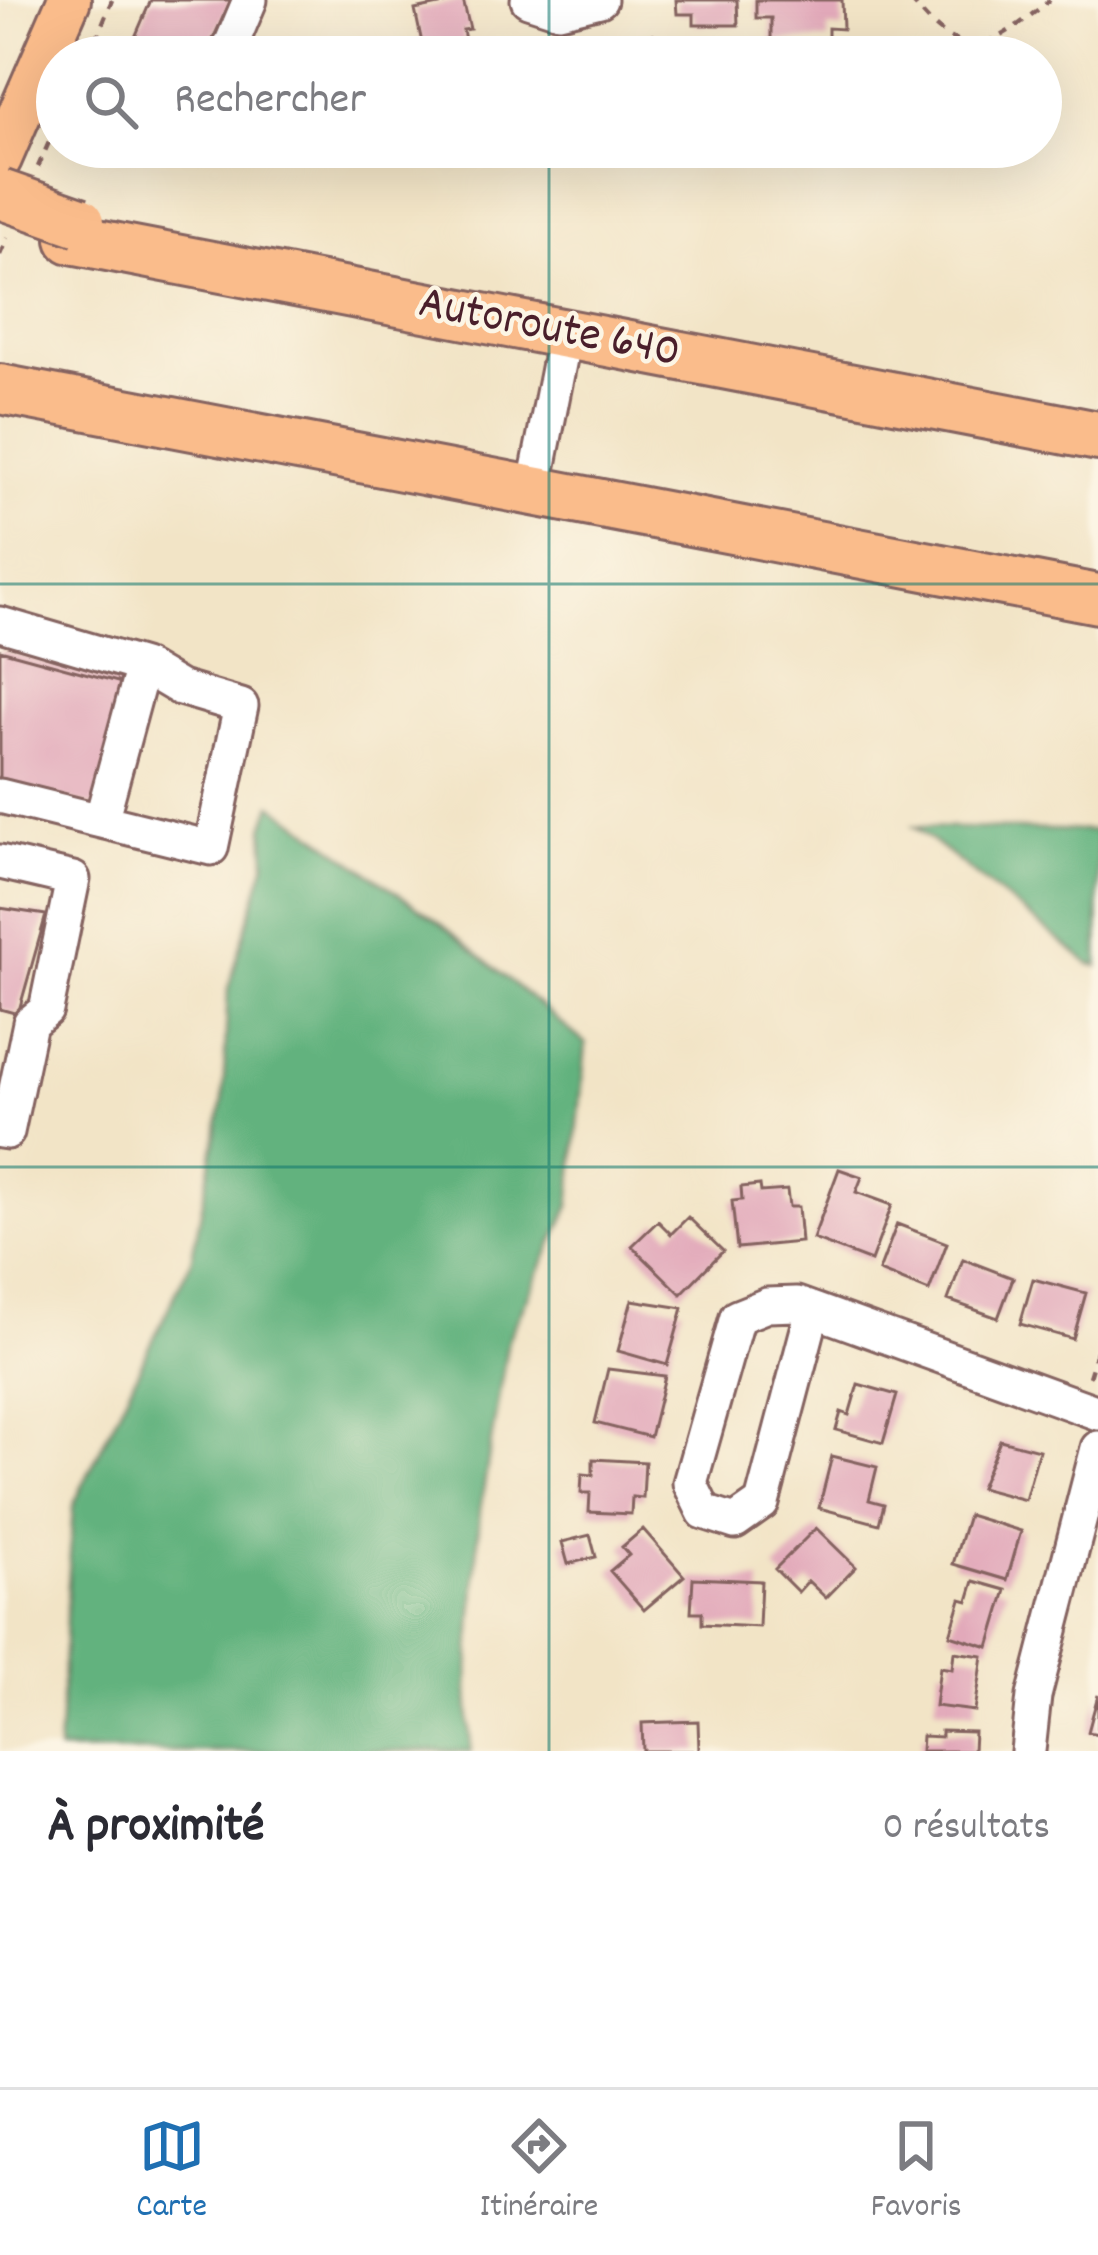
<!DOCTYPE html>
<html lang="fr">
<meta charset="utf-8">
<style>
:root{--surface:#fff;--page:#f2f2f3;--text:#2b2b33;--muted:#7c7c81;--line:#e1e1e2;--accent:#1f6fb2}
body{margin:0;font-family:Dekko,sans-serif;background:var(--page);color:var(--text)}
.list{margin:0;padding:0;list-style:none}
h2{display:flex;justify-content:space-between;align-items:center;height:156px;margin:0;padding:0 48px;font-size:51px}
h2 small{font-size:39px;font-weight:400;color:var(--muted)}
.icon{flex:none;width:66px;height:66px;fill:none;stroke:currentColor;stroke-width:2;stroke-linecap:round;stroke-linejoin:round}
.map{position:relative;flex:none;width:1098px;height:1751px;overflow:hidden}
.search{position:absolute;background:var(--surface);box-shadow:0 12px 48px #0002;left:36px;right:36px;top:36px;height:132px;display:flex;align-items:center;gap:30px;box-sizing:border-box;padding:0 42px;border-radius:66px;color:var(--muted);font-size:45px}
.sheet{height:336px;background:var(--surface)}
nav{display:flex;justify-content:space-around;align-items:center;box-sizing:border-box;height:168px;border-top:3px solid var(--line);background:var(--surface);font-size:33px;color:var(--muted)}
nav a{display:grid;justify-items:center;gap:6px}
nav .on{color:var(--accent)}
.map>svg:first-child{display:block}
.forest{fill:#62b27e;stroke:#566854;stroke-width:3}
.building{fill:#e2a9ba}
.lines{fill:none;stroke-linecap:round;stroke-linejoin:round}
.minor-casing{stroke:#856461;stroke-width:39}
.major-casing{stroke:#856461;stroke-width:48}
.highway-casing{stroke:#856461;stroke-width:54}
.path{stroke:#856461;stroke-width:4.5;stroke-dasharray:9 9;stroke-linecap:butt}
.minor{stroke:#fff;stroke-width:33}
.major{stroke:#fabc8b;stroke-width:42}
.highway{stroke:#fabc8b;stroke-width:48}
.highway-bridge-casing{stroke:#856461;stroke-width:54;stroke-linecap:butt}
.highway-bridge{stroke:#fabc8b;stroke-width:48}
.grid{fill:none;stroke:#0f766e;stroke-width:3;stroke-opacity:0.55}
.labels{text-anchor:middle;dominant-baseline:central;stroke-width:9;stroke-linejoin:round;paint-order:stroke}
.street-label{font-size:48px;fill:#4a1f2b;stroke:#fcf5e5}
</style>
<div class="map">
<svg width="1098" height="1751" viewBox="0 0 1098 1751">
<rect width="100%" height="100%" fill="#fcf5e5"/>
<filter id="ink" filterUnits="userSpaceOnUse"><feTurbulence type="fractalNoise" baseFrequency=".00833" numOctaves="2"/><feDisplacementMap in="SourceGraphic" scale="24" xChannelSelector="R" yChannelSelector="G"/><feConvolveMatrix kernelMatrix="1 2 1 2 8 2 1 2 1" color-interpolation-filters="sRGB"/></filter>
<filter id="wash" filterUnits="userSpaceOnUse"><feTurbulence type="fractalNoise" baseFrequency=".004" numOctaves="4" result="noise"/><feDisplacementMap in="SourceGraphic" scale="48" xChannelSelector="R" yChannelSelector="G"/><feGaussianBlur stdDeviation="2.7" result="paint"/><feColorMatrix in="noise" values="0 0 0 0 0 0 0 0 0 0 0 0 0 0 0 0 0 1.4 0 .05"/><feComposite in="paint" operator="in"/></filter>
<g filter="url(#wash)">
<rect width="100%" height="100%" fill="#f2e4c6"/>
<path class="forest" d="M272,804l168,119 146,121 -16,162 -62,133 -28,171 -12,178 3,63h-413l15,-245 118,-245 32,-161 5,-111 38,-127 -2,-35z
M914,827l184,4v135l-8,-2z"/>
<g id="blocks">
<path class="building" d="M151,0h80l-24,52 -74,-10z
M463,0l7,29 -7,1 4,20 -42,7 -10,-47z
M676,0h61l1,25h-44v-11h-17z
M756,0h86l1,29 -15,-1v12l-57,1v-23h-15z
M653,34l18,23h-47z
M0,650l129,35 -34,122 -95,-26z
M0,908l46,7 -28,99 -18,-5z
M839,1169l23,8 -6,15 36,13 -21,56 -58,-22z
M760,1185l1,7 26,-2 2,17h9l3,35 -64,6 -5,-47 10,-1 -1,-13z
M688,1217l35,34 -42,43 -49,-48 26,-25 13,13z
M897,1224l50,19 -18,48 -50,-20z
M963,1259l50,19 -15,40 -50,-18z
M1033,1279l53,14 -13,46 -53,-15z
M632,1300l51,8 -16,57 -49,-14z
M608,1369l57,7 -15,61 -55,-14z
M858,1384l39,11 -14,48 -47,-13 5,-18 8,3z
M1000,1440l39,10 -14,50 -45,-12z
M832,1456l45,11 -8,33 15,4 -5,20 -60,-16z
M593,1459l52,3 -2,36 -11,-1 -1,17 -42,-2 1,-19h-9l1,-19 11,1z
M968,1515l53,16 -14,49 -54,-16z
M816,1528l40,39 -30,31 -18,-17 -10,11 -23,-23z
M643,1529l41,47 -40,34 -34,-39 19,-16 -7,-8z
M590,1535l6,22 -28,7 -6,-22z
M693,1578l68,3 -2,46 -57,-3v-12h-11z
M974,1581l32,9 -17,57 -39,-12 11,-36 7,2z
M954,1652l29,4 -8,55 -40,-5 5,-39 12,2z
M1098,1695v39l-10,-2z
M698,1721l1,30h-56l-1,-28z
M941,1731l33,1 -1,19h-52l1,-15 19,1z"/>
</g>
</g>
<g filter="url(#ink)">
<use href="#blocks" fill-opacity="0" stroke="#856461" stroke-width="3"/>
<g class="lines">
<defs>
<path id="minor" d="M528,0l31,10 41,-10
M226,57l24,-57
M534,490l31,-157
M0,624l143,42 -42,155 -101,-25
M101,821l110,27 30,-142 -61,-18 -37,-22
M0,862l73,17 -27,131 -16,13 -23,109 -7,-1
M813,1310l-51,193 -27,19 -31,-10 -14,-29 47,-166 30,-12 30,-1 301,109
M1028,1751l6,-55 64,-248"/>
<path id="major" d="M0,159l69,-159"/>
<path id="highway" d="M71,239l1027,197
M0,389l1098,210"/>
</defs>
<use href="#minor" class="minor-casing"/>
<use href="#major" class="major-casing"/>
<use href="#highway" class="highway-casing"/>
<path class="path" d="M911,0c54,68 79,48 139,0
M89,57l23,-57
M549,57l4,-18
M38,167l19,-43
M0,255l7,-17
M1089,1377l9,-29"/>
<use href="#minor" class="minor"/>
<use href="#major" class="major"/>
<use href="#highway" class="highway"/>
<defs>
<path id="highway-bridge" d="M0,194l80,28"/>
</defs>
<use href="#highway-bridge" class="highway-bridge-casing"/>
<use href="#highway-bridge" class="highway-bridge"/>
</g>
</g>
<path class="grid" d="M549,0v57M549,147v1604M0,584h1098M0,1167h1098"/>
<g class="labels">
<g class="street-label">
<text transform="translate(549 330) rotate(11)">Autoroute 640</text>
</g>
</g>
</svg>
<div class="search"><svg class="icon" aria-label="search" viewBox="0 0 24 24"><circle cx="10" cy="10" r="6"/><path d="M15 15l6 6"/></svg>Rechercher</div>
</div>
<section class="sheet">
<h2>À proximité<small>0 résultats</small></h2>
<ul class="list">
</ul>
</section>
<nav>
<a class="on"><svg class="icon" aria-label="map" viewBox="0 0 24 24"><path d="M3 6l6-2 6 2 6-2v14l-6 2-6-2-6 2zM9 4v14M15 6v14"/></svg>Carte</a>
<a><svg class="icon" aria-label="directions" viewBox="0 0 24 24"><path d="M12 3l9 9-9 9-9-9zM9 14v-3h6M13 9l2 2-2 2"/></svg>Itinéraire</a>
<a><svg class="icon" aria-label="saved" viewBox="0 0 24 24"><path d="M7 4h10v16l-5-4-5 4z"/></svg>Favoris</a>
</nav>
